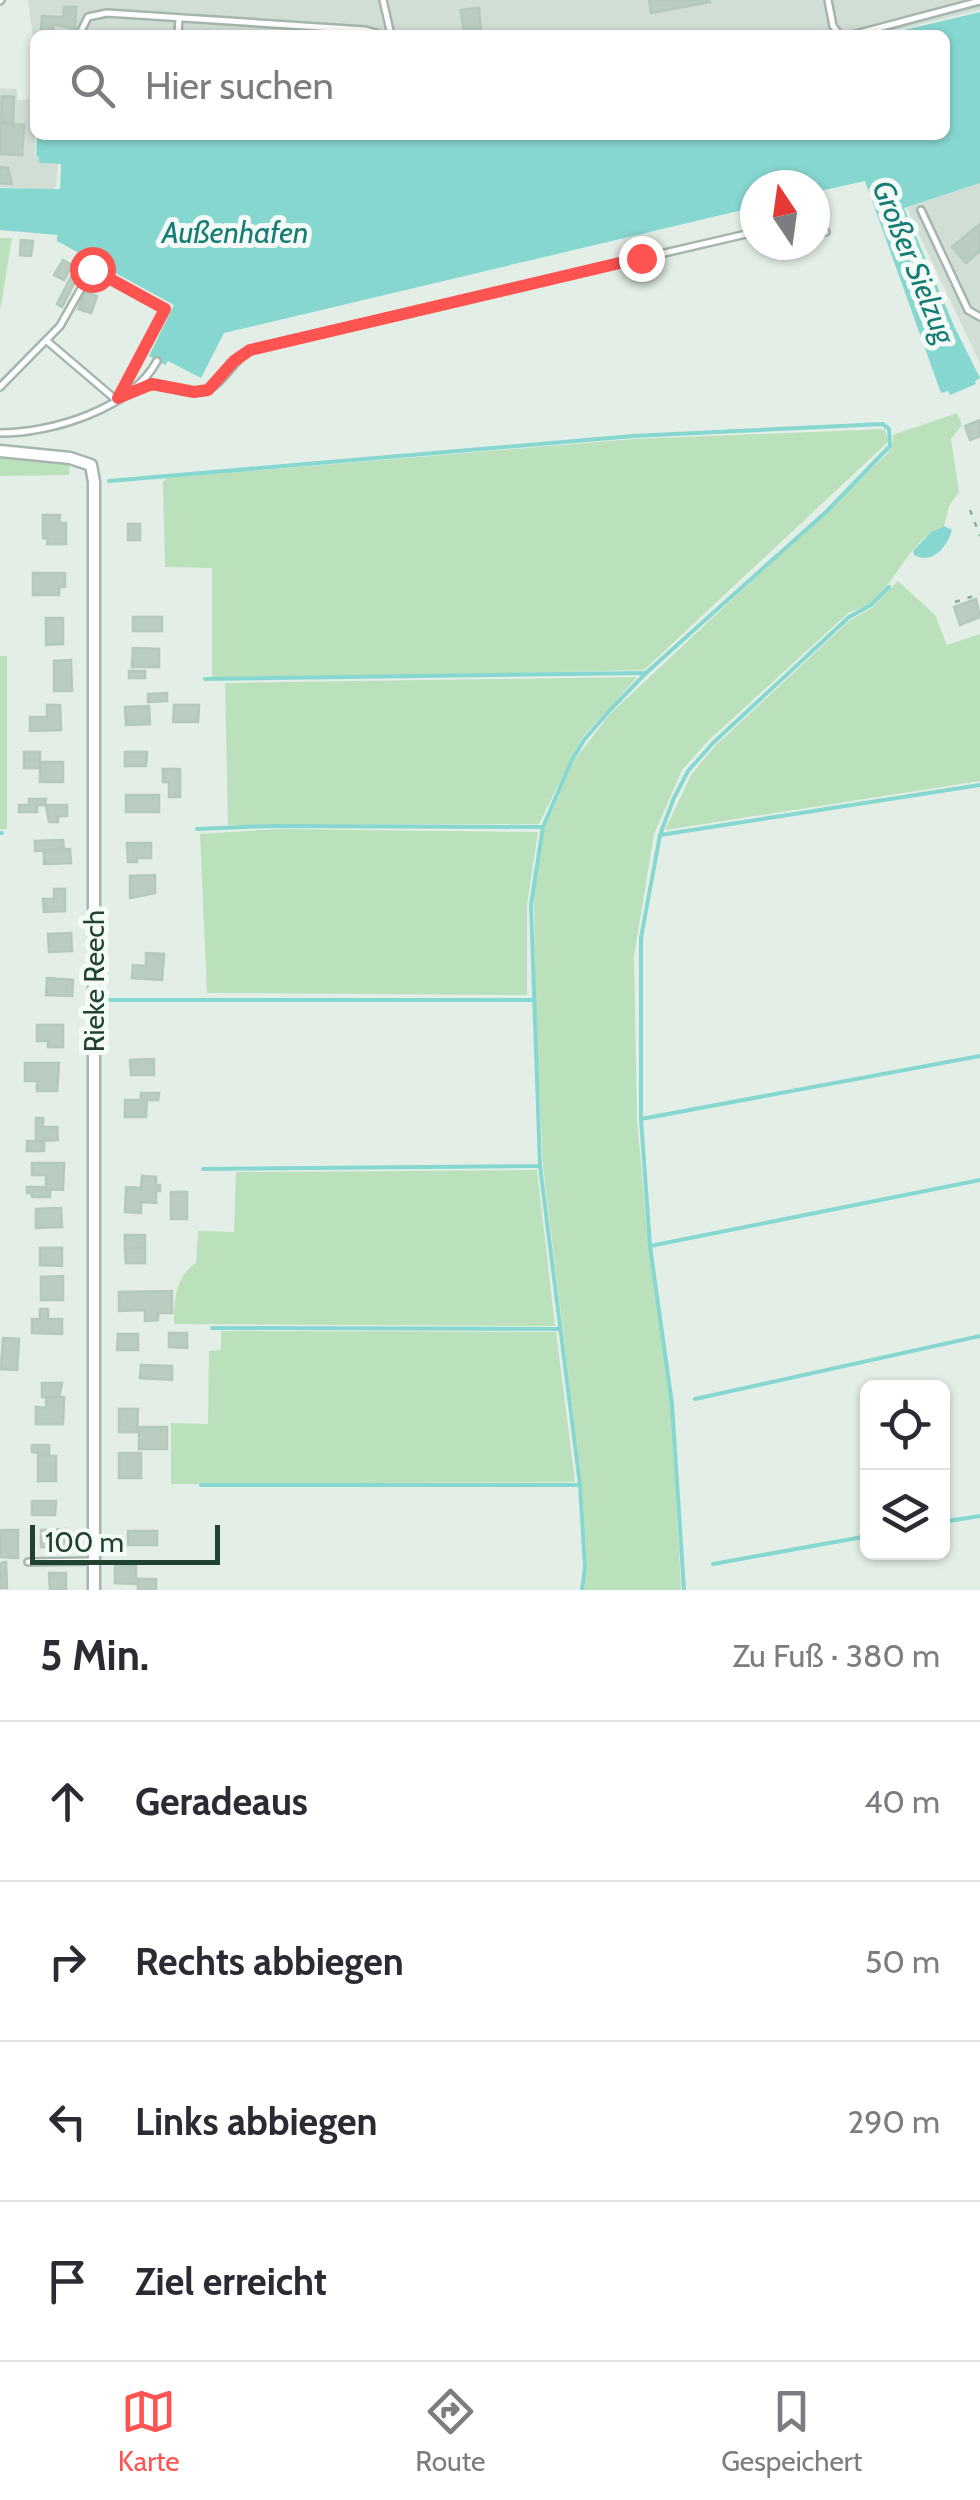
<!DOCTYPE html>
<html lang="de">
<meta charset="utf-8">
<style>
:root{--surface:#fff;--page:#f2f2f3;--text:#2b2b33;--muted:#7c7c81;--line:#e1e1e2;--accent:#fd5452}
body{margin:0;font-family:Cabin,sans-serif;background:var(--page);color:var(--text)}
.controls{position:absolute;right:30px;bottom:30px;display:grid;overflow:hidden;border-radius:15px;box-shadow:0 2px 8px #0004}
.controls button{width:90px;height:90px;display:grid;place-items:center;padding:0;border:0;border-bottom:2px solid var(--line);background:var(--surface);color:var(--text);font:50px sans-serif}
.compass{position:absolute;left:740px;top:170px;width:90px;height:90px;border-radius:50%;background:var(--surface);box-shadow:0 2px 8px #0004;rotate:347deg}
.scale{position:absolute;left:30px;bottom:25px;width:190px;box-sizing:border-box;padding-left:10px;border:5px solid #214131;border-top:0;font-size:28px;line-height:35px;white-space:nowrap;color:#214131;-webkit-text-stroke:8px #f4faf5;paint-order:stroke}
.stop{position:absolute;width:30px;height:30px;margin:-22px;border:8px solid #fd5452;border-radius:50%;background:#fff}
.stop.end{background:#fd5452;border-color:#fff;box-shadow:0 2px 10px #0008}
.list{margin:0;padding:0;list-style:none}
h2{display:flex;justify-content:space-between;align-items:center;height:130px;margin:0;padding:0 40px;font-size:42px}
h2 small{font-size:32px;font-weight:400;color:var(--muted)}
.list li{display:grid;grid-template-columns:65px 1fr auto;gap:30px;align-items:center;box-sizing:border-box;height:160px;padding:0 40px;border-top:2px solid var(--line)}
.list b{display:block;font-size:38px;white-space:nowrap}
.list em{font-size:32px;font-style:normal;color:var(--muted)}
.icon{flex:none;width:55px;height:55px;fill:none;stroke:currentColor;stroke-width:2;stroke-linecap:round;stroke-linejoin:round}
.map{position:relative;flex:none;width:980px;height:1590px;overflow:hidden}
.search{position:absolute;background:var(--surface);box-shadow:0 2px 8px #0004;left:30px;right:30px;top:30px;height:110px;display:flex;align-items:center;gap:25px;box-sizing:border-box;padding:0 35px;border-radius:15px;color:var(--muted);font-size:38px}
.sheet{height:770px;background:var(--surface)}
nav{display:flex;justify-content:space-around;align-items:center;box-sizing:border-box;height:140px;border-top:2px solid var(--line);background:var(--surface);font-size:28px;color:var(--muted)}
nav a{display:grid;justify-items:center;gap:5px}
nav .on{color:var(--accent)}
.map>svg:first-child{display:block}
.built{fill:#d1ded5}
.green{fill:#bae1bb}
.water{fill:#87d7d1}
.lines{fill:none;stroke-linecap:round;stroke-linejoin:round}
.stream{stroke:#87d7d1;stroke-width:4}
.building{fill:#bbccc1;stroke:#b4c8bb;stroke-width:2.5}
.lane-casing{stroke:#a5b7ac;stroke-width:10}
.street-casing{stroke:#a5b7ac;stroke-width:15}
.path{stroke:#81b498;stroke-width:2.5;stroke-dasharray:5 8;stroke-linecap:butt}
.lane{stroke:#fff;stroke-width:5}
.street{stroke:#fff;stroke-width:10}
.route{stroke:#fd5452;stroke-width:12}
.labels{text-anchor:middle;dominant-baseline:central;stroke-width:10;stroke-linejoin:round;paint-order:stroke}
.street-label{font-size:28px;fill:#214131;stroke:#f4faf5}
.water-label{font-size:30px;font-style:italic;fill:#167c76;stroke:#f4faf5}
</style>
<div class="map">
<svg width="980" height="1590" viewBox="0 0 980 1590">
<rect width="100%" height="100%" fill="#e3eee6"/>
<path class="built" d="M28,0h952v10l-105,25h-840v121l4,1v6l19,1 -2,22 -5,4 -51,-3v-99l17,1v11l14,-1 3,-54z
M980,183v180l-74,-156z"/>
<path class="green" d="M0,238h12l-12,73z
M957,413l5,12 -11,14 8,53 -10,14 -5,20c-34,12 -47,56 -74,77 -6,4 -15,7 -22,10l-140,128 -26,29 -28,64 -20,122 3,163 11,123 23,161 10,187h-97l3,-22 -5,-82 -39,-320 -8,-166 -1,-112 10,-58 30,-69 35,-46 276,-259 7,-9 1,-12z
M885,429l3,13 -244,228 -432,10v-112l-47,-1 -2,-85 4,-4 466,-39z
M0,454l70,10 -1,11 -69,1z
M898,581l37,34 12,30 33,-11v147l-315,49 26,-55 24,-29 135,-126 22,-12z
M0,656h7v173h-7z
M637,677l-55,61 -43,86 -311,1 -3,-142z
M278,829l260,3 -11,73v90l-320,-2 -7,-159z
M537,1170l18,156 -381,-2c0,-23 1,-47 22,-61l2,-32 36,1 2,-60z
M221,1331l335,1 19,150 -404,2v-61l37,1 1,-73 12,-1z"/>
<path class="water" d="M980,12v171l-76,25 51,120 25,50 -5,3 1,3 -26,11 -2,-4 -7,2 -76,-212 -50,11v-7h-60v22l-531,126 -23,45 -33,-17 -3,4 -16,-9 25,-51 -117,-64v-6l-57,-5v-42l60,1 1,-25 -22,-1v-6l-3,-1 1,-21h908v-100h-62z
M944,526l8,4c-5,17 -19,35 -38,25l-1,-4 18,-19z"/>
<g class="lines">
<path class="stream" d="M109,481l524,-45 250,-12 6,5 1,17 -63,65 -181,162 -36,37 -26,30 -12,20 -29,67 -12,78 9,261 40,319 5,82 -3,23
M205,679l440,-6
M197,829l74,-3 271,1
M0,833h2
M660,835l320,-50
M108,1000h424
M641,1119l339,-63
M203,1169l335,-3
M650,1246l330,-66
M212,1328l346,1
M695,1399l285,-63
M201,1485h379
M942,1522l38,-6
M713,1564l155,-28
M684,1590l-12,-186 -22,-158 -9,-127v-181l19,-103 13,-35 15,-29 25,-28 136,-126 22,-12 18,-18"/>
</g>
<path class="building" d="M649,0h60l1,2 -59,11z
M64,7h12l-1,22 -22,-5v7h-12l1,-15 21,1z
M479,8l2,27h-17l-3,-25z
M2,96l12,1 -1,26 -12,-2z
M0,123l24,2 -2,30 -22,-1z
M0,167l8,1 4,16 -12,-1z
M980,224v27l-14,12 -14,-16z
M21,240l12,1 -2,15 -11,-1z
M63,260l9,5 -8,15 -10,-5z
M78,263l5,3 -21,41 -5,-3z
M85,292l12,4 -6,17 -13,-4z
M980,420v16l-10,4 -5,-14z
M43,515h17l-1,8h7v21h-19l1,-5 -5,-1z
M128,524h12v16h-12z
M33,573h32v14h-6v8h-26z
M976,599l4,18 -20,8 -6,-18z
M133,617h29v14h-29z
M46,618h17v26l-17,1z
M133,648l26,1v18h-27z
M71,660l1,31h-18v-30z
M129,671h16v7h-16z
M167,693v8l-19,1v-8z
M47,705h13l1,25 -31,1v-14h17z
M174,705h25l-1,17h-25z
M149,706l1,18 -24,1 -1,-18z
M24,752h16v16h-16z
M125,752h22l-1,14h-21z
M40,762h23v20h-23z
M163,769h17v28h-11v-15h-6z
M126,795h33v17h-33z
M29,799h17l-1,6h-8v7h-18v-7h10z
M46,805h21v11h-9v6h-9z
M63,840l1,10 -29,1v-10z
M127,843h24v15h-14v4h-9z
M70,849l1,14 -27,1v-14z
M155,875v18l-25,5v-22z
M54,889h11v22l-21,1 -1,-13h11z
M71,933l1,18 -23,1 -1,-18z
M146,953l18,1 -2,26 -30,-2 1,-13 13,1z
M47,978l26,2 -1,16 -26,-1z
M37,1025h26v22h-15v-6h-11z
M154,1059v16h-23l-1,-15z
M25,1063h34l-2,28h-20v-10h-12z
M141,1093h18l-1,7h-17z
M125,1100h22l-1,17h-21z
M36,1118h7v9h14l1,13 -22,1z
M27,1141h17v10h-17z
M32,1163h32l-1,27 -17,-1v-14h-14z
M142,1176l14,1v8h4v6h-4v12l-15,-1v11l-16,-1 1,-25 15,1z
M27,1187h19l4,3v7h-18v-4h-5z
M171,1192h16v27h-16z
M61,1208l1,19 -26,1v-19z
M125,1235h20v13l-20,1z
M40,1248h22v18l-22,-1z
M145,1248v15h-19l-1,-14z
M63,1276v24h-22v-23z
M172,1291v22h-14v7l-13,1v-11l-26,1v-19z
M40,1309h8v10h14v15l-30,-1v-14h8z
M169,1333h18v15l-18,-1z
M118,1334h20v16h-21z
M3,1338l16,1 -2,31 -16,-1z
M141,1365l31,1v14l-32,-2z
M42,1383h20l-3,14h-17z
M46,1397h18l-1,27h-27v-17l10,1z
M119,1409h19l-1,23h-18z
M139,1427h28v22h-28z
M32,1445h17v10l-17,-3z
M119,1453h22v25h-22z
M38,1455l18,1v25h-18z
M32,1501h24l-1,14h-23z
M66,1529v18h-25v-17z
M0,1530h18v28l-18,-1z
M128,1531h29v14h-29z
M6,1562l1,26h-7v-25z
M115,1566h21v18l-21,-1z
M49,1573h17v17h-16z
M138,1579h18v10h-18z"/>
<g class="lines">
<defs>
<path id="lane" d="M383,0l8,35
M828,0l5,26 7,9
M0,1l1,-1
M79,35l9,-18 19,-4 258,17 17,5
M178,35l1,-17
M852,35l128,-34
M921,210l47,100 12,7
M815,231l11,1
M47,341l68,58
M0,387l60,-61 32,-57 73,40 -47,89
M132,392c34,-16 44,5 71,-1 22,-5 30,-36 56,-44l496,-115
M0,433c52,0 131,-24 157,-72
M28,1562l66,-1"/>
<path id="street" d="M0,451l70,7 21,7 3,17v1108"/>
</defs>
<use href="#lane" class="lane-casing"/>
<use href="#street" class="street-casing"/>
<path class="path" d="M970,510l10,26
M955,602l25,-8"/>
<use href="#lane" class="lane"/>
<use href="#street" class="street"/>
</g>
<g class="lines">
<path class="route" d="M92,269l73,40 -47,89 34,-14 42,8 14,-2 26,-29 16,-11 391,-92"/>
</g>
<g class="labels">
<g class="street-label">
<text transform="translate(94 981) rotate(-90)">Rieke Reech</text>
</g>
<g class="water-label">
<text x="235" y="232">Außenhafen</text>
<text transform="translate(914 262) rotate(68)">Großer Sielzug</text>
</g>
</g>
</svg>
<div class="controls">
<button><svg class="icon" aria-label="locate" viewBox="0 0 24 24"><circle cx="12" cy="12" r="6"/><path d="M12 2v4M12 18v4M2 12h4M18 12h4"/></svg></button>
<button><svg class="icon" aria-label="layers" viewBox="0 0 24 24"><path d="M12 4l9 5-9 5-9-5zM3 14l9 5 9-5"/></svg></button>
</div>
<svg class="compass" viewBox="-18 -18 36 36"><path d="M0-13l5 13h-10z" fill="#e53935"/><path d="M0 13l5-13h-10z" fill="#7c7c81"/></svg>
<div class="scale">100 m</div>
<div class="stop" style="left:92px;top:269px"></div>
<div class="stop end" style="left:641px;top:258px"></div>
<div class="search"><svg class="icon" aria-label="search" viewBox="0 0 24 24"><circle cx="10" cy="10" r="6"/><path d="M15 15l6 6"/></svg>Hier suchen</div>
</div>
<section class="sheet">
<h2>5 Min.<small>Zu Fuß · 380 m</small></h2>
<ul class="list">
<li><svg class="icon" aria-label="ahead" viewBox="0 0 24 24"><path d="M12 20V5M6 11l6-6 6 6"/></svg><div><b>Geradeaus</b></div><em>40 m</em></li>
<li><svg class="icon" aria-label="right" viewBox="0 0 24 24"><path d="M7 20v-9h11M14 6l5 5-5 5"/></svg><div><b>Rechts abbiegen</b></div><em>50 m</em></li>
<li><svg class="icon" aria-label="left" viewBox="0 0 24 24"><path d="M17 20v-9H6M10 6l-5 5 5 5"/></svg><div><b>Links abbiegen</b></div><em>290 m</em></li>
<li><svg class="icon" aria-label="arrive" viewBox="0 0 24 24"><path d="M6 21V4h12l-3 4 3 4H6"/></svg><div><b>Ziel erreicht</b></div></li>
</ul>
</section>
<nav>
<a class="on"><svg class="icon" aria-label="map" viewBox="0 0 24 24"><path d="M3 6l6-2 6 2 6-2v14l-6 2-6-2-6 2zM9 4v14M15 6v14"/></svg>Karte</a>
<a><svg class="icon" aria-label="directions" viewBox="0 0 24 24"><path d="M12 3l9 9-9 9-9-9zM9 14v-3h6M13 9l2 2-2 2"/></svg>Route</a>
<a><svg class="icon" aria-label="saved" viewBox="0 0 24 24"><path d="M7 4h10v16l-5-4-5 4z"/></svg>Gespeichert</a>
</nav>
